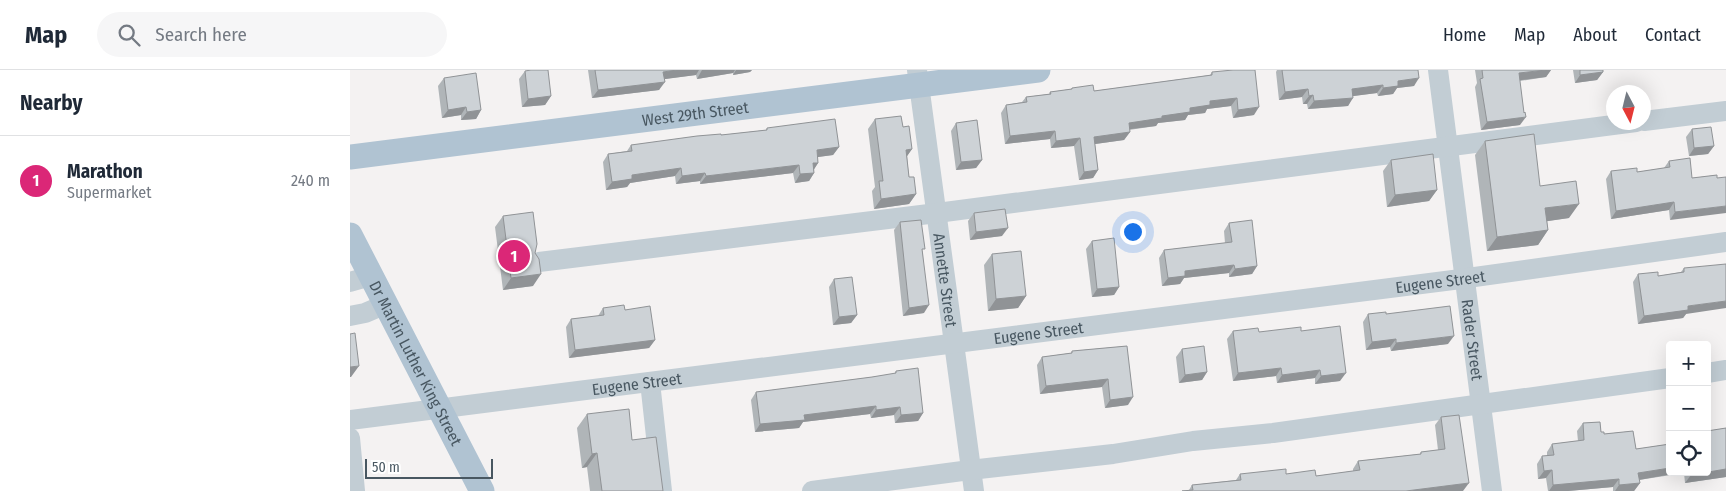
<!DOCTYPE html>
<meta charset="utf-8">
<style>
:root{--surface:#fff;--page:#f6f6f7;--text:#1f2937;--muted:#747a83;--line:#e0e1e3;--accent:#db2777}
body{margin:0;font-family:"Fira Sans Condensed",sans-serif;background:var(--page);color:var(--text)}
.controls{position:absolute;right:15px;bottom:15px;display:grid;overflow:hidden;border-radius:5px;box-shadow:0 5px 20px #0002}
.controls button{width:45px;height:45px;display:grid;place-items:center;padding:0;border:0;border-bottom:1px solid var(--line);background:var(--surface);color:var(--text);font:25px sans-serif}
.compass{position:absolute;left:1256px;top:15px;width:45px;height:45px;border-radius:50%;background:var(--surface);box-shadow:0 5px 20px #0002;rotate:173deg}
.scale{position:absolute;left:15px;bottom:12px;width:128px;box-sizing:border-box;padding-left:5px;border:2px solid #485761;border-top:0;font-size:14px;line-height:18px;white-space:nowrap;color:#485761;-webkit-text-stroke:4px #fff;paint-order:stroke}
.you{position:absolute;left:782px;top:161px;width:18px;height:18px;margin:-12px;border:4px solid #fff;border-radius:50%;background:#1a73e8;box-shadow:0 0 0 8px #1a73e833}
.badge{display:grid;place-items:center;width:32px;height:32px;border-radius:50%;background:var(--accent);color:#fff;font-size:16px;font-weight:700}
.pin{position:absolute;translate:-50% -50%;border:2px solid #fff;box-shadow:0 1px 5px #0006}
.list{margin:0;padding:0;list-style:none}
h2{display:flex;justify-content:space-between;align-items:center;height:65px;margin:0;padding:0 20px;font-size:21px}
h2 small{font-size:16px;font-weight:400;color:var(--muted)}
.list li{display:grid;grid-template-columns:32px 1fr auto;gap:15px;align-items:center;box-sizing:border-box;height:90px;padding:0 20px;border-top:1px solid var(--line)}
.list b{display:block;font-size:19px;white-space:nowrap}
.list p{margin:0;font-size:16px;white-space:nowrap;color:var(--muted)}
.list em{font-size:16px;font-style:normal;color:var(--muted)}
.icon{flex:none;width:28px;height:28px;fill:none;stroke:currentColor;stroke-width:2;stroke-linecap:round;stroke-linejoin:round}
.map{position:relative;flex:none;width:1376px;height:421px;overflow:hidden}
header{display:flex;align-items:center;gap:30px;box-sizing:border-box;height:70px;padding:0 25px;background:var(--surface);border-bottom:1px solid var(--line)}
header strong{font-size:24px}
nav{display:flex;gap:28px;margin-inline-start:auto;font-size:18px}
.search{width:350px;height:45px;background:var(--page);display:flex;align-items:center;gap:12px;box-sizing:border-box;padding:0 18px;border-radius:28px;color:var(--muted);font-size:19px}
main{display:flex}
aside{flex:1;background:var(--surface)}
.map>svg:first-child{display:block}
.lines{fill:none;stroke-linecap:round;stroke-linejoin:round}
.minor{stroke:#c2cdd4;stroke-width:20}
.major{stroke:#b0c3d2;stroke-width:25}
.wall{fill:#b0b5b8}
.shaded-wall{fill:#909396}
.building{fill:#cdd2d6;stroke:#909396}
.labels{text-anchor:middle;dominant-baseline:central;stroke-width:4;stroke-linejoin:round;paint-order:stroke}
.street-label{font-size:16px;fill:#485761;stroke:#fff}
</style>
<header>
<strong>Map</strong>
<div class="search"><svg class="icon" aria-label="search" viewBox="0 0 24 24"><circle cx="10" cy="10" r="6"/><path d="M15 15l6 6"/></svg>Search here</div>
<nav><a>Home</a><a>Map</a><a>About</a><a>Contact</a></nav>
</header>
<main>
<aside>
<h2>Nearby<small></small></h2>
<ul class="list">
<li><span class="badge">1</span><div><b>Marathon</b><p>Supermarket</p></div><em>240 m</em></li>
</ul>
</aside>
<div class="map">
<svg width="1376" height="421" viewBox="0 0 1376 421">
<rect width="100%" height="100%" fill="#f4f2f2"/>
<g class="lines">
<g class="minor">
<path id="s1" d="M567,0l57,421"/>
<path id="s2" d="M1088,0l54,421"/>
<path d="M1294,51l82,-10"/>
<path d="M189,192l398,-49 699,-91"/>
<path d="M0,212l21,-6"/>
<path d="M0,246l15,-3 21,-9"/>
<path d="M1357,303l19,-3"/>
<path d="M300,312l12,109"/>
<path id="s3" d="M0,350l1103,-140 273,-38"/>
<path d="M0,368l5,53"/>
<path d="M462,421l158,-21 143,-16 80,-13 80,-8 397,-55"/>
</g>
<g class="major">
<path id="s4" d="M0,87l688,-87"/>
<path id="s5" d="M0,165l132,256"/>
</g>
</g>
<path class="wall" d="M238,0h164l-2,2 -17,3v-2l-36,6 -1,-4 -32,4 -5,11 -67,8z
M927,0h141l-4,16 -17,2 -4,6 -15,2 -1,-3 -24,3 -5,10 -40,3 -1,-5h-4l-1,-7 -23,3 -3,-28z
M1125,0h76l-5,7 -26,4v44l-39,5 -6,-43 2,-4z
M1223,0h30v2l-6,8 -22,3z
M175,1l26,25 -6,9 -23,2 -3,-28z
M862,2l42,43 -21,3 -2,-12 -24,3 -2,4 -17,2 -3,5 -27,3 -2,3 -27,4 1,2 -6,8 -29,4 3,26 -5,8 -14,2 -5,-34 -23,2 -1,-9 -45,5 -4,-31 5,-8 16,-3 4,-5 23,-3 1,-2 21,-3 1,-1 22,3 116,-16z
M94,8l37,32 -5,9 -15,1v-5l-19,3 -4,-32z
M525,49l28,8 9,22 -5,7 2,21 7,17 -7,10 -35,5 -2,-18 3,-4 -7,-58z
M606,53l26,37 -6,8 -20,2 -5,-39z
M417,58l72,19 -6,8 -16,2 1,6 -4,6v4l-5,8 -14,2 -2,-10 -93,11v-3l-24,3 -1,-8 -45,7 -3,4 -21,3 -3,-28 5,-8 19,-3 4,-6 135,-15z
M1342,59l22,17 -6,8 -19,2 -3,-19z
M1135,71l55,45 29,32 -22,3 1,9 -10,15 -51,6 -12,-96z
M1041,90l46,30 -8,11 -42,6 -4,-36z
M1319,91l23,17 25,-3 -47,45 -1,-10 -58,9 -5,-40 5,-8 26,1 27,-4z
M624,143l28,23 -32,4 -2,-19z
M153,146l32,37 -2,33 -30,4 -8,-63z
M550,152l23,30 1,61 -21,3 -9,-86z
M879,153l28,43 -5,8 -23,3v-4l-45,5 -4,6 -18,2 -3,-28 5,-8 61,-7 -1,-12z
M742,171l27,46 -5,8 -22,2 -6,-48z
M642,184l34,42 -8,12 -30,3 -4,-46z
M1334,198l2,46 -3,4 -45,6 -5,-42 5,-8 20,2 23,-4z
M484,209l23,36 -6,8 -18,2 -4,-38z
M253,238l22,2 30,30 -6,8 -80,10 -3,-31 5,-8 27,-3z
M1018,244h18l62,30 -57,7 -1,-4 -24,3 -3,-28z
M883,261l26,1 42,-1 39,50 -25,3v-6l-38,5 -1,-7 -43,5 -6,-42z
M777,276l1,59 -23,3 -3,-21 -62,7 -3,-29 5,-8 29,-4 1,-2z
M832,279l25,23 -5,8 -23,3 -3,-26z
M546,301l27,42 -5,8 -23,2 -1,-8 -23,3 -1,-4 -67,8 -4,6 -44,4 -4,-32 5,-8 116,-15 22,-3z
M237,344l45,26 31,51h-73l-3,-24 -5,1 -5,-40z
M1091,347l22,74 -274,-1 3,-5 44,-5 4,-6h46l30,2 37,-5v-2l5,-8 62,-7 1,-2 17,-2 -3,-25z
M1250,352l1,10h3v2l29,-3 3,18 34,-5v28h37v-41l19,-3v49l-41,6 -1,-10 -45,7 1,3 -6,8h-21v-4l-45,4h-20l-2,-13 -8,1 -1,-15 5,-8h5v-4l5,-8 26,-3 -1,-10 6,-8z"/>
<path class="shaded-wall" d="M327,0h22l-3,5 -38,5 5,-8z
M352,0h33l-2,3 -36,6z
M386,0h16l-2,2 -17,3z
M1196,0h5l-5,7 -33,4 6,-8z
M1253,2l-6,8 -22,3 5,-8z
M1069,8l-5,8 -17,2 -4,6 -15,2 5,-8 15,-7z
M315,12l-6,8 -67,8 6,-8z
M1033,15l-6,8 -31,4 6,-8z
M958,19l-6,8 -23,3 6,-8z
M963,25l-6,9h-4l6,-8z
M201,26l-6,9 -23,2 6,-8z
M887,28l-6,8 -24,3 -2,4 -17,2 -3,5 -27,3 -2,3 -33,4 6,-7 33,-7 48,-15z
M1003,28l-5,8 -40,3 6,-8z
M116,37l-5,8 -19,3 6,-8z
M909,37l-5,8 -21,3 5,-8z
M131,40l-5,9 -15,1 6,-8z
M1176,47l-6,8 -39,5 6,-8z
M705,61l-5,8 -45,5 5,-8z
M780,62l-6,8 -36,5 6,-8z
M730,68l-6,8 -23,2 5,-7z
M1364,76l-6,8 -19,2 5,-8z
M489,77l-6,8 -22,3 6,-8z
M562,79l-7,10 1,-9z
M632,90l-6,8 -20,2 5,-8z
M463,93h5l-5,8z
M449,95l-6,8 -93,11 6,-8z
M331,98l-6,8 -45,7 -3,4 -21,3 6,-8 20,-7z
M748,100l-5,8 -14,2 5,-8z
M355,103l-5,8 -24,3 6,-8z
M464,103l-5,8 -14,2 5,-9z
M1087,120l-8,11 -42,6 8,-12z
M566,124l-7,10 -35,5 7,-10z
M1324,132l-5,8 -58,9 5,-8z
M1229,134l-10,14 -34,5 10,-15z
M1376,136v7l-56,7 5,-8z
M658,158l-6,8 -32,4 6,-8z
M1198,160l-10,15 -51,6 10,-14z
M884,195l-5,8 -45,5 -4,6 -18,2 6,-8 17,-7z
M907,196l-5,8 -23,3 6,-8z
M191,204l-8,12 -30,4 8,-12z
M769,217l-5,8 -22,2 5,-8z
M676,226l-8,12 -30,3 8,-12z
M1376,231v7l-40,6 -3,4 -45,6 6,-8 44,-10z
M579,235l-5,8 -21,3 6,-8z
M507,245l-6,8 -18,2 6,-8z
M1104,266l-6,8 -57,7 5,-8z
M1046,269l-6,8 -24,3 6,-8z
M305,270l-6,8 -80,10 6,-8z
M9,296l-8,11h-1v-10z
M931,298l-5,8 -43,5 5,-8z
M970,300l-5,8 -38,5 5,-8z
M857,302l-5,8 -23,3 6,-8z
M996,303l-6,8 -25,3 6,-8z
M758,309l-6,8 -62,7 6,-8z
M783,327l-5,8 -23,3 5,-8z
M526,336l-6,8 -67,8 -4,6 -44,4 5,-8 44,-9z
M550,337l-6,8 -23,3 5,-8z
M573,343l-5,8 -23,2 6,-8z
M247,383l-10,14 -5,1 10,-14z
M1320,398v4h14l-51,9 5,-8z
M1376,399v8l-41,6 6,-8z
M1202,400l-6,8 -8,1 6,-8z
M1269,409l-6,8 -45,4h-19l4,-6z
M1119,413l-6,8h-57z
M1290,413l-6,8h-19l4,-6z"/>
<path class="building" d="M181,0h17l3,26 -23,3 -3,-28z
M245,0h82l-14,2 2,10 -67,8z
M883,0h22l4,37 -21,3 -1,-12 -27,3v4l-20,3v4l-28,4v2l-33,5 1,9 -36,5 4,33 -14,2 -4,-34 -24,3 -1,-10 -45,5 -4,-31 21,-3 -1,-5 25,-3 -1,-2 22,-3v-1l21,-3 1,6 118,-16v-3z
M932,0h136l1,8 -21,3v5l-15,2v-3l-31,4 1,9 -39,3 -1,-6 -4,1 -1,-7 -23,3z
M1132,0h64l-27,3 5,40 1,-1 1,5 -39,5 -7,-43 3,-1z
M1230,0h23v2l-23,3z
M126,3l5,37 -14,2 -1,-5 -18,3 -4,-32z
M551,46l2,11 6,-1 3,23 -6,1 3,27h5l2,17 -35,5 -2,-18h4l-8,-62z
M485,49l4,28 -22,3 1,13h-5l1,10 -14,1 -1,-9 -93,11 -1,-3 -23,3 -1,-8 -49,7v4l-20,3 -4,-28 24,-3 -1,-6 66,-9 24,-2v1l46,-5v-2z
M627,50l5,40 -21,2 -5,-39z
M1361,57l3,19 -20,2 -2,-19z
M1184,64l6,52 36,-5 3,23 -34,4 3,22 -51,7 -12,-96z
M1083,84l4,36 -42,5 -4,-35z
M1340,88l2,20 25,-3v3l9,-1v29l-51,6 -1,-10 -58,9 -5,-40 26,-3v4l33,-5 -1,-6z
M655,139l3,19 -32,4 -2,-19z
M183,142l4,32 -2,9 4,6 2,15 -30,4 -8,-62z
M571,150l4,29h-3l7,56 -20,3 -9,-86z
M902,150l5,46 -22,3 -1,-4 -49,6v5l-17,2 -4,-28 68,-8 -3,-19z
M764,168l5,49 -22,2 -5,-48z
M671,181l5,45 -30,3 -4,-45z
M1376,194v37l-38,5v4l-44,6 -6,-42 20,-2v4l26,-4v-4z
M502,207l5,38 -18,2 -5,-38z
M274,235l1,5 25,-4 5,34 -80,10 -4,-31 33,-4 -1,-7z
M1100,236l4,30 -58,7v-4l-24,3 -4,-28 18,-2v2z
M990,256l6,47 -25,3 -1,-6 -38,5 -1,-7 -43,5 -5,-42 25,-3 1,4 42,-5v4z
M5,263l4,33 -9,1v-33z
M777,276l6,51 -23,3 -2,-21 -62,7 -4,-29 30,-4v-2z
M854,276l3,26 -22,3 -3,-26z
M568,298l5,45 -22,2 -1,-8 -24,3v-4l-72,9 1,5 -45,4 -4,-32 116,-15 24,-4v-2z
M279,339l3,31 24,-3 7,54h-61l-5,-38 -5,1 -5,-40z
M1109,345l10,68 -63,8h-224l11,-1 -1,-5 49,-5 -1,-6 46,-5v5l29,-4 1,6 44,-6 -2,-9 63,-7v-2l24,-3 -4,-32z
M1250,352l1,10h3v2l29,-3 3,18 34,-5v24l-32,5 2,10 -21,2v-6l-66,6 -1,-15 -8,1 -2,-15 12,-1 -2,-11 32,-4 -1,-17z
M1376,358v41l-35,6v-3h16v-41z"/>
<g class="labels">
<g class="street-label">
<text stroke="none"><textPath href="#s4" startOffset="348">West 29th Street</textPath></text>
<text stroke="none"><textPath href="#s1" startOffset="212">Annette Street</textPath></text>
<text stroke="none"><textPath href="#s3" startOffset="1099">Eugene Street</textPath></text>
<text stroke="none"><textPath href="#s3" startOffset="694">Eugene Street</textPath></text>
<text stroke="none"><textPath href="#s2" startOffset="272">Rader Street</textPath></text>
<text stroke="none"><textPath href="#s5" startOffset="144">Dr Martin Luther King Street</textPath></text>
<text stroke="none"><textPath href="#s3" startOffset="289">Eugene Street</textPath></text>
</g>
</g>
</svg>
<div class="controls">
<button>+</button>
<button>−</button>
<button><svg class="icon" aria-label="locate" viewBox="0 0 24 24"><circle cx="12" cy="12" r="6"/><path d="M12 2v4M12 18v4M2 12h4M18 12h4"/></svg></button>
</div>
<svg class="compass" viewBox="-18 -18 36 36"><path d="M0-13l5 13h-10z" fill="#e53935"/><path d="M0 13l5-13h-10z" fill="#747a83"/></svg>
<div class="scale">50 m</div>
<div class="you"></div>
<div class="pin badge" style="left:164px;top:186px">1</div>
</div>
</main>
